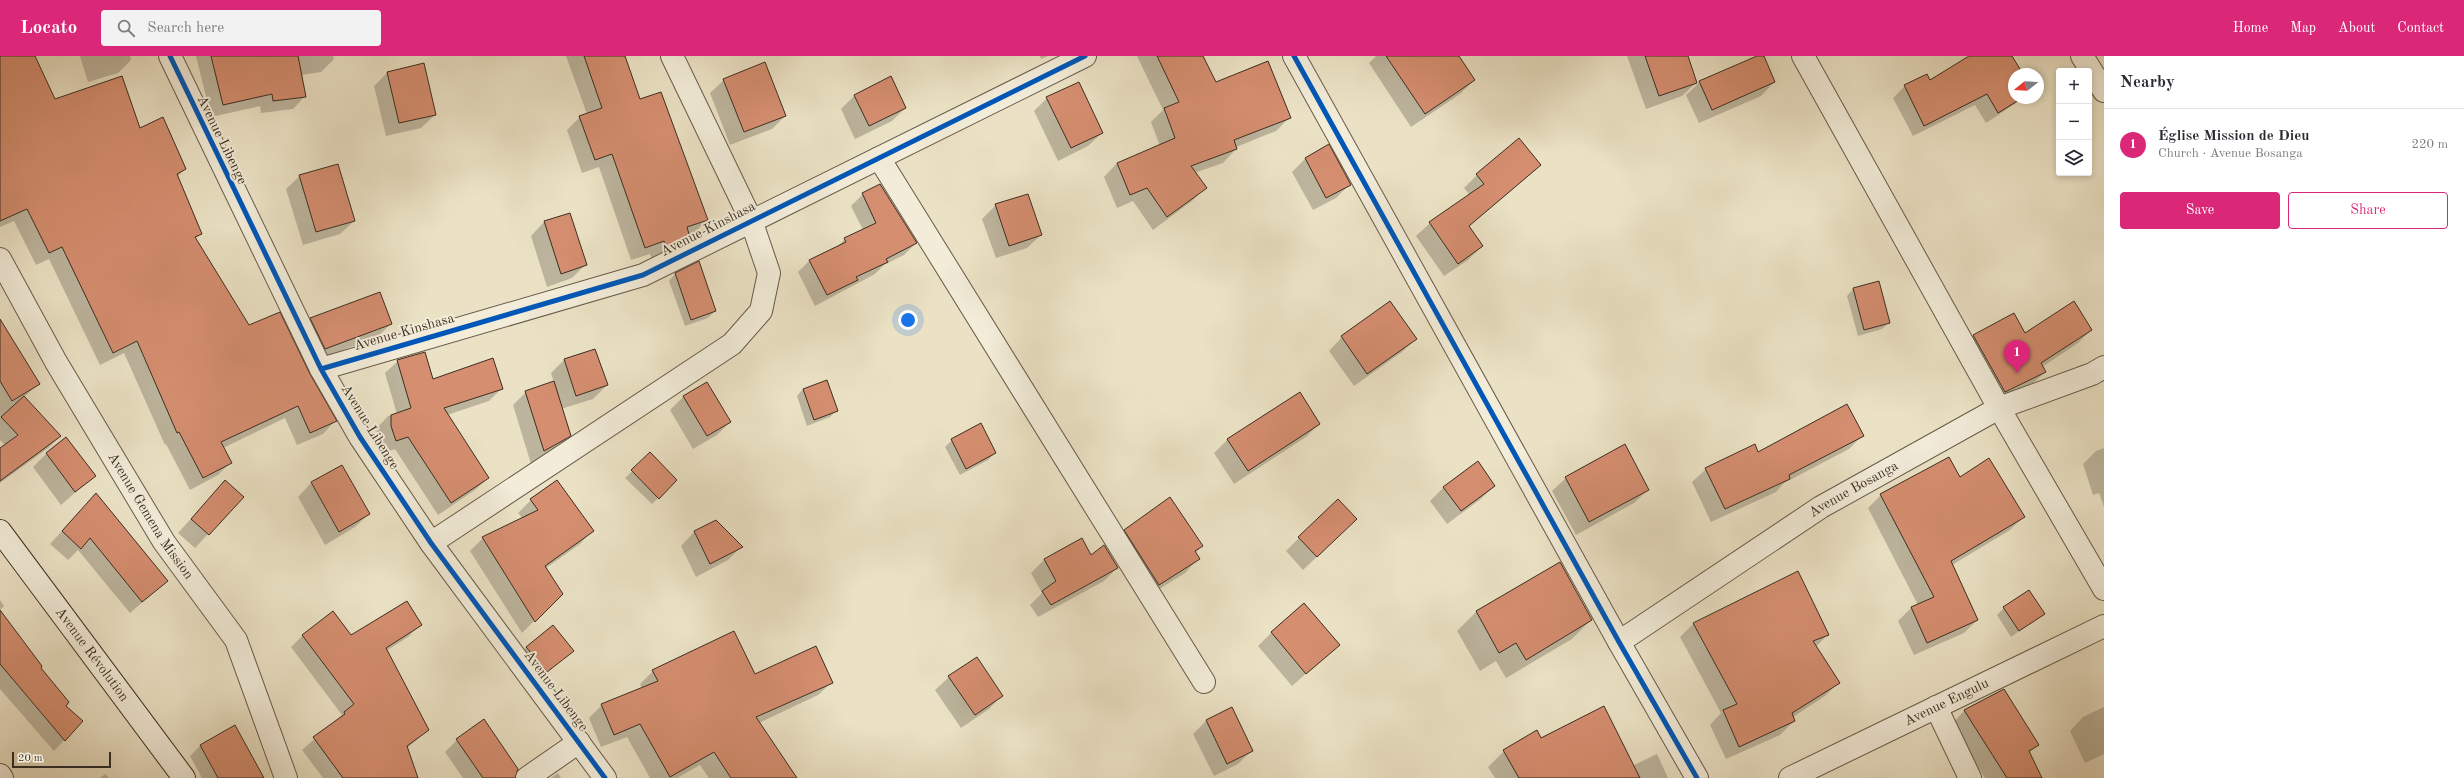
<!DOCTYPE html>
<meta charset="utf-8">
<style>
:root{--surface:#fff;--page:#f2f2f3;--text:#2b2b33;--muted:#7c7c81;--line:#e1e1e2;--accent:#db2777}
body{margin:0;font-family:"Old Standard TT",serif;background:var(--page);color:var(--text)}
.controls{position:absolute;right:12px;top:12px;display:grid;overflow:hidden;border-radius:4px;box-shadow:0 2px 6px #0003}
.controls button{width:36px;height:36px;display:grid;place-items:center;padding:0;border:0;border-bottom:1px solid var(--line);background:var(--surface);color:var(--text);font:20px sans-serif}
.compass{position:absolute;left:2008px;top:12px;width:36px;height:36px;border-radius:50%;background:var(--surface);box-shadow:0 2px 6px #0003;rotate:252deg}
.scale{position:absolute;left:12px;bottom:10px;width:99px;box-sizing:border-box;padding-left:4px;border:2px solid #3c2d21;border-top:0;font-size:11px;line-height:14px;white-space:nowrap;color:#3c2d21;-webkit-text-stroke:3px #f2ecd9;paint-order:stroke}
.you{position:absolute;left:908px;top:264px;width:14px;height:14px;margin:-10px;border:3px solid #fff;border-radius:50%;background:#1a73e8;box-shadow:0 0 0 6px #1a73e833}
.badge{display:grid;place-items:center;width:26px;height:26px;border-radius:50%;background:var(--accent);color:#fff;font-size:13px;font-weight:700}
.pin{position:absolute;translate:-50% -33px;filter:drop-shadow(0 1px 2px #0008)}
.pin::after{content:'';position:absolute;top:21px;width:14px;height:12px;background:inherit;clip-path:polygon(0 0,100% 0,50% 100%)}
.list{margin:0;padding:0;list-style:none}
h2{display:flex;justify-content:space-between;align-items:center;height:52px;margin:0;padding:0 16px;font-size:17px}
h2 small{font-size:13px;font-weight:400;color:var(--muted)}
.list li{display:grid;grid-template-columns:26px 1fr auto;gap:12px;align-items:center;box-sizing:border-box;height:72px;padding:0 16px;border-top:1px solid var(--line)}
.list b{display:block;font-size:15px;white-space:nowrap}
.list p{margin:0;font-size:13px;white-space:nowrap;color:var(--muted)}
.list em{font-size:13px;font-style:normal;color:var(--muted)}
.actions{display:flex;gap:8px;padding:12px 16px}
.actions a{flex:1;padding:9px 0;border:1px solid var(--accent);border-radius:4px;text-align:center;font-size:14px;color:var(--accent)}
.actions .main{background:var(--accent);color:#fff}
.icon{flex:none;width:22px;height:22px;fill:none;stroke:currentColor;stroke-width:2;stroke-linecap:round;stroke-linejoin:round}
.map{position:relative;flex:none;width:2104px;height:722px;overflow:hidden}
header{display:flex;align-items:center;gap:24px;box-sizing:border-box;height:56px;padding:0 20px;background:var(--accent);color:#fff}
header strong{font-size:19px}
nav{display:flex;gap:22px;margin-inline-start:auto;font-size:14px}
.search{width:280px;height:36px;background:var(--page);display:flex;align-items:center;gap:10px;box-sizing:border-box;padding:0 14px;border-radius:4px;color:var(--muted);font-size:15px}
main{display:flex}
aside{flex:1;background:var(--surface)}
.map>svg:first-child{display:block}
.shadow{fill:#0003}
.building{fill:#d58e70;stroke:#3c2d21}
.lines{fill:none;stroke-linecap:round;stroke-linejoin:round}
.street-casing{stroke:#685a4a;stroke-width:24}
.secondary-casing{stroke:#3c2d21;stroke-width:24}
.street{stroke:#f2ecd9;stroke-width:22}
.secondary{stroke:#f2ecd9;stroke-width:22}
.cycleway-casing{stroke:#f2ecd9;stroke-width:8}
.cycleway{stroke:#0057b8;stroke-width:5}
.labels{text-anchor:middle;dominant-baseline:central;stroke-width:4;stroke-linejoin:round;paint-order:stroke}
.street-label{font-size:14px;fill:#3c2d21;stroke:#f2ecd9}
</style>
<header>
<strong>Locato</strong>
<div class="search"><svg class="icon" aria-label="search" viewBox="0 0 24 24"><circle cx="10" cy="10" r="6"/><path d="M15 15l6 6"/></svg>Search here</div>
<nav><a>Home</a><a>Map</a><a>About</a><a>Contact</a></nav>
</header>
<main>
<div class="map">
<svg width="2104" height="722" viewBox="0 0 2104 722">
<rect width="100%" height="100%" fill="#ebe2c5"/>
<filter id="stains"><feTurbulence type="fractalNoise" baseFrequency=".005" numOctaves="4"/><feColorMatrix values="0 0 0 0 .2 0 0 0 0 .09 0 0 0 0 .02 0 0 0 .5 -.17"/></filter>
<radialGradient id="worn" r=".72"><stop offset=".6" stop-color="#630" stop-opacity="0"/><stop offset="1" stop-color="#630" stop-opacity=".3"/></radialGradient>
<path class="shadow" d="M0,0h34l73,161 32,-88 46,40 -8,8 24,56 -6,6 54,88 60,48 26,46 -12,13 -26,11 -12,-27 -62,30 7,15 -12,12 -28,15 -24,-46 -1,1 -41,-92 -24,12 -51,-106 -13,6 -22,-44 -14,6z
M80,0h50l1,4 -13,13 -30,9z
M196,0h137l1,3 -13,13 -20,3 4,21 -12,13 -32,4 -1,-7 -49,11z
M566,0h58l15,44 68,120 -13,13 -6,2 1,2 -13,14 -23,11 -3,-8 -19,6 -32,-93 -17,6 -15,-43 13,-13 7,-3z
M1040,0h8l-7,3z
M1137,0h65l13,28 75,33 -14,14 -40,16v2l-13,14 -29,10 11,15 -13,13 -39,29 -20,-29 -16,7 -13,-31 13,-14 43,-17 -9,-24 12,-12z
M1376,0h82l16,24 -14,14 -49,33 -42,-64z
M1627,0h60l9,27 -14,13 -36,13z
M1760,0h3l11,26 -13,14 -62,27 -13,-28 14,-13z
M1971,0h40l11,18h-8v24h10l-38,25 -11,-18 -62,31 -20,-38 12,-12 21,-11 3,6z
M388,16l47,43 -14,13 -35,8 -12,-50z
M891,22l14,30 -13,13 -37,18 -14,-30 13,-13z
M724,24l61,36 -13,13 -42,16 -20,-52z
M1047,42l55,35 -14,13 -30,15 -24,-50z
M1328,90l22,38 -14,14 -23,12 -21,-38 13,-13z
M1477,119l49,3 -58,49 14,19 -14,14 -24,16 -28,-40 14,-13 40,-28 -6,-7z
M300,120l54,45 -14,13 -37,11 -17,-56z
M863,138l53,49 -12,12 -20,10 -9,9 -60,32 -17,-34 11,-11 27,-13 9,-9 18,-9 -12,-24z
M996,149l45,30 -14,13 -31,10 -14,-39z
M569,158l16,51 -13,13 -25,9 -16,-51 13,-14z
M675,218l40,37 -7,7 -23,8 -16,-45z
M1853,233l36,33 -7,7 -24,7 -11,-40z
M311,263l80,5 -14,13 -65,25 -14,-29z
M0,270l38,58 -14,13 36,39 -12,12 -48,35v-34l5,-4 -5,-5z
M2091,274l-13,13 -36,24 3,5 -14,13 -40,20 -30,-56 13,-14z
M1342,281l74,1 -14,14 -48,34 -25,-35z
M595,294l12,35 -14,14 -32,10 9,26 -14,14 -25,15 -18,-59 13,-13 28,-10 -3,-9 13,-13z
M398,305l34,19 70,8 -13,13 -42,14 41,63 -13,12 -37,25 -43,-66 -11,4 -8,-24 12,-13 9,-2 -12,-41z
M803,333l34,21 -7,7 -23,9 -10,-30z
M1299,337l20,31 -13,13 -72,47 -20,-31 13,-13z
M684,340l46,26 -13,13 -24,14 -23,-39z
M1862,380l-13,13 -65,34 -8,9 -65,30 -19,-40 14,-13 52,-16z
M952,384l43,13 -7,7 -28,15 -15,-28z
M2104,392v59l-5,-14 -6,2 -10,-31 13,-13z
M47,397l47,23 -33,29 -28,-38z
M650,398l26,26 -24,24 -27,-26z
M341,410l28,48 -14,13 -30,18 -27,-48 13,-14z
M1566,422l82,12 -14,13 -58,32 -24,-44z
M1960,422l63,39 -13,13 -58,35 25,55 -13,13 -50,22 -16,-34 13,-13 7,-3 -50,-97 13,-13z
M225,425l-17,53 -13,14 -17,-15z
M1494,430l-13,13 -34,25 -17,-23 14,-14z
M531,444l61,31 -12,13 -34,24 15,26 -39,39 -52,-82 13,-13 40,-19 -5,-6z
M84,451l83,74 -37,32 -52,-63 -10,10 -18,-16z
M716,465l25,26 -13,13 -32,17 -15,-31 13,-14z
M1125,475l77,15 -7,7 3,6 -13,14 -40,25 -33,-54z
M1342,477l-39,37 -17,-19 13,-13z
M1082,483l9,17 26,12 -13,13 -66,36 -8,-12 12,-12 -11,-20 13,-13z
M1560,507l31,57 -19,19 -66,39 -10,-17 -16,10 -23,-40 19,-19z
M1797,517l31,61 -12,13 22,36 -13,13 -32,21 1,4 -14,14 -54,24 -16,-34 11,-12 -41,-76 13,-13z
M0,544l4,6 -4,4z
M2004,552l39,6 -32,23 -14,-22z
M0,556l64,94 18,15 -28,30 -54,-62z
M420,569l-12,12 -22,14 42,79 -22,19 11,29h-94l-21,-28 40,-35 -51,-68 12,-12 48,2z
M1272,576l66,13 -46,41 -34,-40z
M526,591l40,10 -26,21 -20,-24z
M653,615l101,4 78,7 -14,13 -59,28 31,55h-81l-9,-13 -23,13h-27l-23,-41 -26,10 -12,-29 13,-13 40,-16 -2,-5z
M949,621l53,18 -13,14 -28,19 -26,-38z
M2003,634l35,55 -9,8 12,25h-56l-34,-53 13,-14z
M2104,651v47l-19,9 -15,-32 13,-14z
M1232,652l20,42 -14,14 -24,12 -21,-42 13,-13z
M234,670l29,52h-61l-12,-22 10,-10z
M1536,676l5,8 91,26 25,-12 11,24h-173l-7,-11 16,-16z
M457,684l57,38h-51l-18,-26z
M558,717l3,5h-10z
M105,718l4,4h-9z"/>
<path class="building" d="M0,0h35l20,43 67,-23 18,52 23,-11 23,52 -9,5 25,60 -7,3 54,88 31,-13 30,62 27,47 -27,12 -12,-27 -77,36 11,21 -29,15 -24,-46 -2,1 -40,-92 -24,12 -51,-106 -13,6 -22,-44 -27,12z
M211,0h87l8,41 -33,4 -1,-7 -49,11z
M584,0h41l15,43 21,-7 47,128 -21,7 3,11 -24,11 -2,-8 -19,7 -33,-94 -17,6 -16,-44 23,-8z
M1157,0h46l13,26 52,-21 23,57 -57,22 3,9 -46,17 16,22 -40,29 -20,-29 -17,7 -13,-32 58,-25 -11,-30 15,-6z
M1386,0h73l16,24 -50,34z
M1645,0h43l9,27 -38,13z
M1757,0h7l11,26 -63,28 -13,-29z
M1969,0h43l11,18h-9v24h8l-24,15 -11,-19 -63,32 -20,-41 23,-11 3,6z
M765,6l21,54 -42,16 -21,-53z
M424,7l12,52 -37,8 -12,-51z
M891,20l15,32 -37,18 -15,-31z
M1079,26l24,51 -32,15 -25,-51z
M1519,82l22,27 -72,61 14,20 -25,18 -29,-42 55,-38 -8,-10z
M1329,88l22,41 -25,13 -21,-40z
M338,108l17,57 -39,11 -17,-57z
M880,128l37,59 -31,16 2,3 -32,15 2,3 -31,15 -18,-35 37,-18 -2,-4 32,-15 -14,-30z
M1028,138l14,41 -33,11 -14,-42z
M570,157l17,52 -26,9 -17,-53z
M699,205l17,50 -25,9 -16,-47z
M1879,225l11,42 -26,7 -11,-42z
M380,236l12,32 -67,25 -15,-31z
M1390,245l27,38 -50,35 -26,-38z
M2074,245l18,29 -51,33 5,9 -41,20 -32,-57 41,-22 11,20z
M0,263l40,65 -28,17 -12,-20z
M595,293l13,36 -32,11 -12,-37z
M425,296l8,27 60,-21 10,31 -59,19 45,70 -38,25 -43,-66 -12,4 -5,-15v-11l20,-7 -14,-48z
M827,324l11,31 -24,9 -11,-31z
M554,325l17,55 -27,15 -19,-60z
M707,326l24,40 -24,14 -24,-40z
M1300,336l20,32 -72,47 -21,-32z
M24,340l37,40 -61,45v-33l18,-13 -17,-18z
M1847,348l17,32 -75,39 1,4 -65,30 -20,-41 50,-24 3,8z
M981,367l15,30 -30,16 -15,-30z
M66,381l30,39 -21,16 -29,-39z
M1625,388l24,46 -60,32 -24,-45z
M650,396l27,28 -18,19 -28,-29z
M1949,401l11,20 29,-19 36,59 -74,44 27,59 -51,23 -16,-36 23,-10 -54,-103z
M1478,405l17,25 -34,25 -18,-24z
M342,409l28,49 -31,18 -28,-50z
M225,424l19,17 -35,38 -18,-16z
M557,424l37,51 -49,35 18,28 -28,28 -53,-85 56,-27 -8,-11z
M96,437l72,88 -26,21 -52,-64 -9,11 -19,-18z
M1170,441l33,49 -8,5 5,8 -41,26 -35,-55z
M1338,443l19,20 -40,38 -19,-20z
M716,464l27,27 -33,17 -16,-33z
M1082,482l9,17 13,-10 14,23 -67,37 -9,-14 14,-10 -12,-22z
M1560,506l32,58 -66,40 -10,-17 -17,10 -23,-42z
M1798,515l31,64 -16,6 27,42 -48,30 3,8 -56,26 -16,-37 14,-6 -44,-81z
M2029,534l16,24 -26,17 -16,-24z
M407,545l15,24 -36,23 43,82 -22,16 11,32h-75l-30,-41 32,-23 -1,-2 10,-8 -52,-69 31,-24 18,24z
M1304,547l36,42 -34,29 -35,-42z
M0,554l42,56 -1,2 28,34 -3,4 17,15 -18,20 -65,-77z
M553,569l21,26 -27,21 -21,-25z
M734,575l21,43 61,-28 17,37 -77,34 41,61h-66l-17,-26 -44,25 -30,-53 -26,11 -13,-31 57,-23 -6,-11z
M977,601l26,39 -28,19 -27,-39z
M2004,633l35,56 -10,6 13,27h-35l-43,-68z
M1604,650l36,72h-121l-16,-28 34,-20 4,8z
M1232,651l21,44 -26,13 -21,-44z
M484,663l34,50 -3,9h-32l-27,-39z
M235,669l29,53h-46l-18,-33z"/>
<g class="lines">
<defs>
<g id="street">
<path d="M170,0l151,313 39,68 71,106 174,235"/>
<path d="M1294,0l325,586 78,136"/>
<path d="M1803,0l196,352 105,181"/>
<path d="M2082,0l22,35"/>
<path d="M879,102l325,524"/>
<path id="s1" d="M0,203l56,103 108,180 72,98 50,138"/>
<path d="M321,313l322,-94 442,-219"/>
<path d="M431,487l301,-199 29,-33 8,-38 -18,-53 -79,-164"/>
<path id="s2" d="M1619,586l202,-135 178,-99 93,-34 12,-7"/>
<path d="M1936,651l34,71"/>
<path d="M0,719l2,3"/>
<path d="M527,722l52,-36"/>
<path id="s3" d="M1790,722l314,-152"/>
</g>
<g id="secondary">
<path id="s4" d="M0,475l184,247"/>
</g>
</defs>
<use href="#street" class="street-casing"/>
<use href="#secondary" class="secondary-casing"/>
<use href="#street" class="street"/>
<use href="#secondary" class="secondary"/>
<defs>
<path id="cycleway" d="M170,0l151,313 39,68 71,106 174,235
M1294,0l325,586 78,136
M321,313l322,-94 442,-219"/>
</defs>
<use href="#cycleway" class="cycleway-casing"/>
<use href="#cycleway" class="cycleway"/>
</g>
<g class="labels">
<g class="street-label">
<text transform="translate(222 84) rotate(64)">Avenue Libenge</text>
<text transform="translate(708 173) rotate(-27)">Avenue Kinshasa</text>
<text transform="translate(404 276) rotate(-16)">Avenue Kinshasa</text>
<text transform="translate(370 371) rotate(58)">Avenue Libenge</text>
<text stroke="none"><textPath href="#s2" startOffset="280">Avenue Bosanga</textPath></text>
<text stroke="none"><textPath href="#s1" startOffset="298">Avenue Gemena Mission</textPath></text>
<text stroke="none"><textPath href="#s4" startOffset="154">Avenue Révolution</textPath></text>
<text transform="translate(556 635) rotate(53)">Avenue Libenge</text>
<text stroke="none"><textPath href="#s3" startOffset="174">Avenue Engulu</textPath></text>
</g>
</g>
<rect width="100%" height="100%" filter="url(#stains)"/>
<rect width="100%" height="100%" fill="url(#worn)"/>
</svg>
<div class="controls">
<button>+</button>
<button>−</button>
<button><svg class="icon" aria-label="layers" viewBox="0 0 24 24"><path d="M12 4l9 5-9 5-9-5zM3 14l9 5 9-5"/></svg></button>
</div>
<svg class="compass" viewBox="-18 -18 36 36"><path d="M0-13l5 13h-10z" fill="#e53935"/><path d="M0 13l5-13h-10z" fill="#7c7c81"/></svg>
<div class="scale">20 m</div>
<div class="you"></div>
<div class="pin badge" style="left:2017px;top:317px">1</div>
</div>
<aside>
<h2>Nearby<small></small></h2>
<ul class="list">
<li><span class="badge">1</span><div><b>Église Mission de Dieu</b><p>Church · Avenue Bosanga</p></div><em>220 m</em></li>
</ul>
<div class="actions"><a class="main">Save</a><a>Share</a></div>
</aside>
</main>
